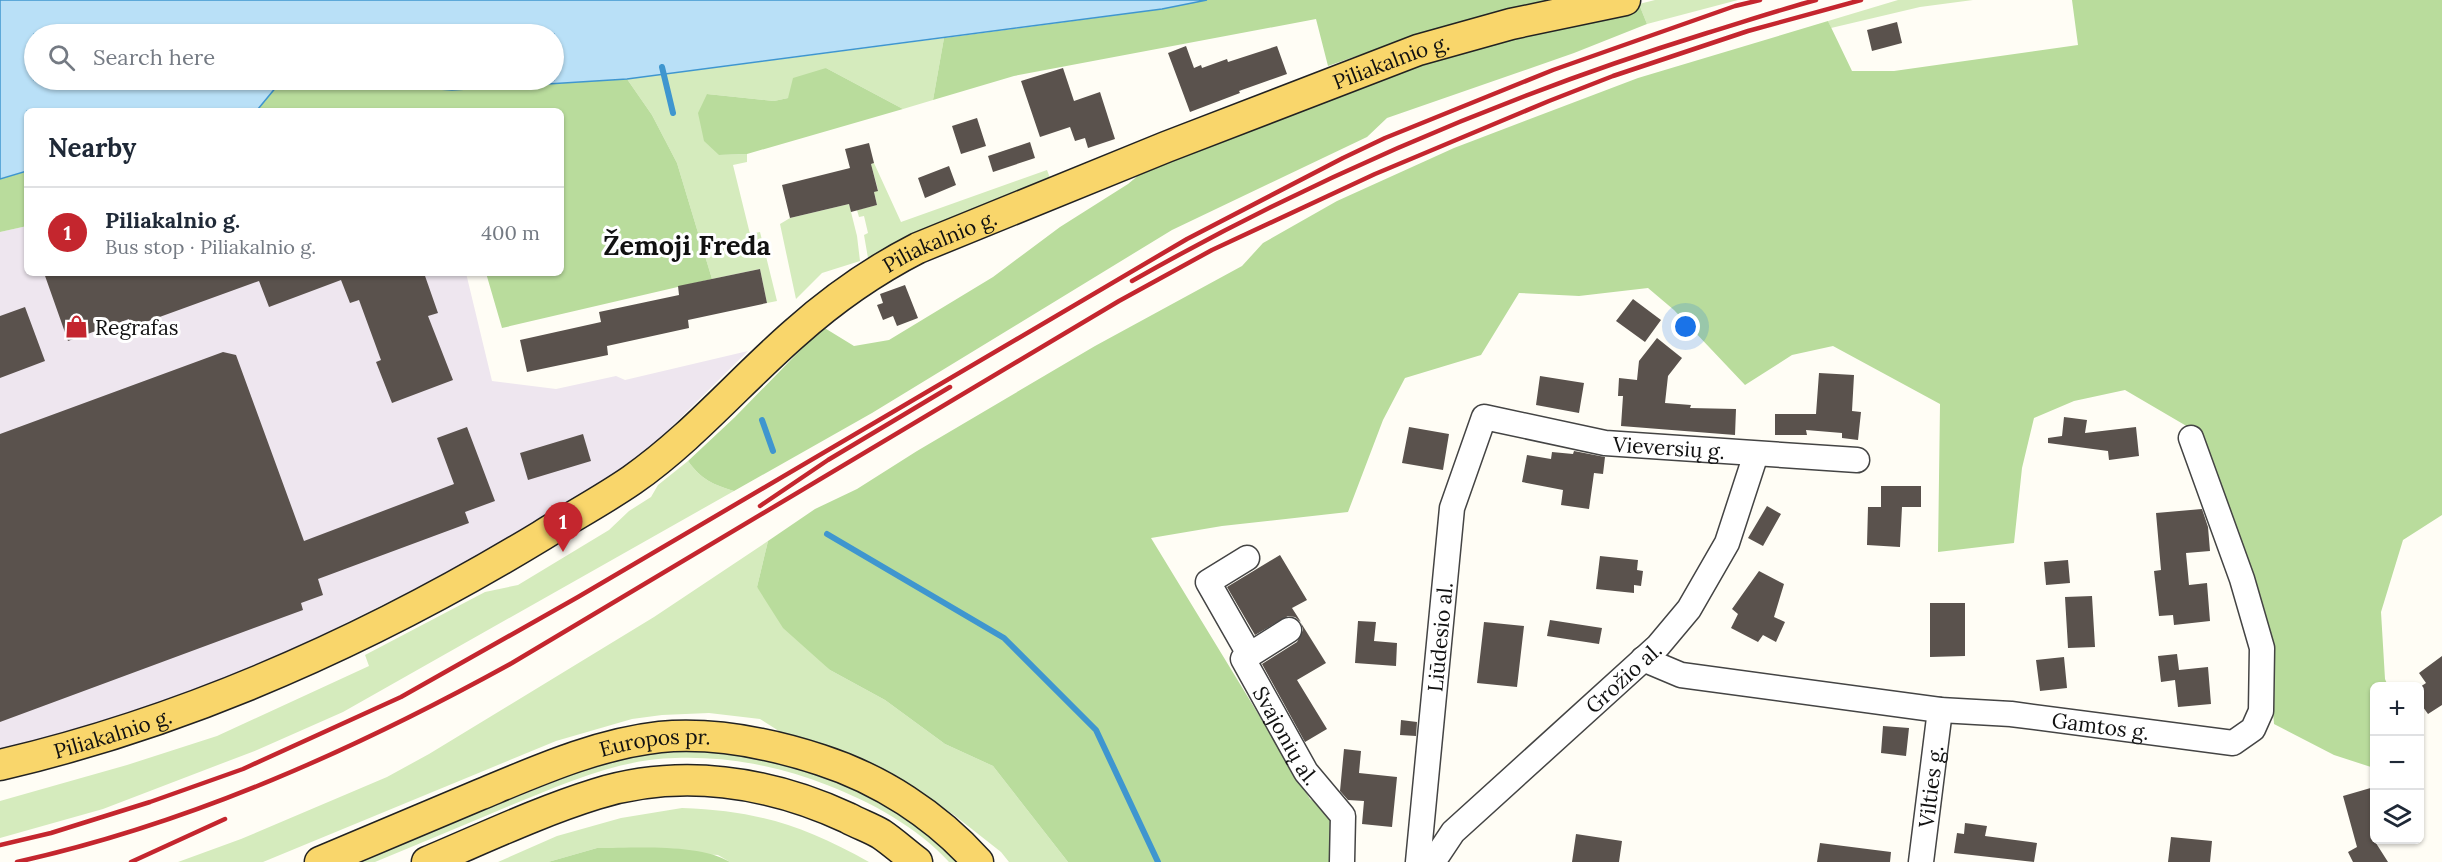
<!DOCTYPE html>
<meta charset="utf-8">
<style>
:root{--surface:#fff;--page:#f6f6f7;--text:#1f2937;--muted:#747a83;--line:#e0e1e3;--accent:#c4262e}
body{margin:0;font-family:Lora,serif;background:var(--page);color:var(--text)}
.controls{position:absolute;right:18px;bottom:18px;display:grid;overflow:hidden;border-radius:9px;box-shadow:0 2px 4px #0004}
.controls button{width:54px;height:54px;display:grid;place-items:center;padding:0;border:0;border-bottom:2px solid var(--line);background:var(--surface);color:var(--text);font:30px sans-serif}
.you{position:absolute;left:1686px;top:327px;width:21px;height:21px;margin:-15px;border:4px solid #fff;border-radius:50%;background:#1a73e8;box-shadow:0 0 0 9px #1a73e833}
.badge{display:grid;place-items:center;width:39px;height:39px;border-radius:50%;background:var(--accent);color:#fff;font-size:20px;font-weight:700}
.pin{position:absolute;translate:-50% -50px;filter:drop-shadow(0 2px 3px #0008)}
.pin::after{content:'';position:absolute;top:32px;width:21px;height:18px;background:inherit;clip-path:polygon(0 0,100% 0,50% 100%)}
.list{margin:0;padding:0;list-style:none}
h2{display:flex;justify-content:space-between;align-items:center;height:78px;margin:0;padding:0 24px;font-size:26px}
h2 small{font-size:20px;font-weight:400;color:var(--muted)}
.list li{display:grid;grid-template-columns:39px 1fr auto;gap:18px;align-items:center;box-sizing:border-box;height:90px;padding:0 24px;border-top:2px solid var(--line)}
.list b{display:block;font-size:22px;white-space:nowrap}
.list p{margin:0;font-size:20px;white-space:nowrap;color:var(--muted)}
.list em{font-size:20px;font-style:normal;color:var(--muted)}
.icon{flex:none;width:33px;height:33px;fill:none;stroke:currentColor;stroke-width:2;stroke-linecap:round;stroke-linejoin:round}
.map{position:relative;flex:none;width:2442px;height:862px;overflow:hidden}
.search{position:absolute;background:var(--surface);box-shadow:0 2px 4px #0004;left:24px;top:24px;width:540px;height:66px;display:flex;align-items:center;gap:15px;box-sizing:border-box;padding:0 21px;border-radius:33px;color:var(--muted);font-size:22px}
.panel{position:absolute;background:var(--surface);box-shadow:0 2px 4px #0004;left:24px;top:108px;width:540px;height:168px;border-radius:9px}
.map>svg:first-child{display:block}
.industrial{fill:#eee6ef}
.green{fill:#d5ebbd}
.forest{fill:#b9dc9c}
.water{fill:#b9e0f7;stroke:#3f96cf;stroke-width:1.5}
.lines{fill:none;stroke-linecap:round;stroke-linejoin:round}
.stream{stroke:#3f96cf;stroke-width:6}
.building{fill:#5a524d}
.minor-casing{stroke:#444;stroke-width:27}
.major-casing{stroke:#222;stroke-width:33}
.minor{stroke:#fff;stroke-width:24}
.major{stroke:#f9d66b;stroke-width:30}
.rail{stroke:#c4262e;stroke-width:4.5}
.labels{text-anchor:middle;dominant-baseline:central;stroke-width:6;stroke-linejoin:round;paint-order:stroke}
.street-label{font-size:21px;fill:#111;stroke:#fff}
.poi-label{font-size:21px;fill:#111;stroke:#fff;text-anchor:start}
.district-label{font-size:27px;font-weight:bold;fill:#111;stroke:#fff}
</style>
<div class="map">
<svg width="2442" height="862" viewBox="0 0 2442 862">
<rect width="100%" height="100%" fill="#fffdf5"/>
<path class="industrial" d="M27,226v47h439l26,108 64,8 60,-13 9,4 123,-29 -105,104 -98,64 -58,34 -296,147 -191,54v-522z"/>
<path class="green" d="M1655,0h83l-91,24 -8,-20z
M1898,0h75l-53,7 -89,21 -3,-7z
M944,38l-11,62 -30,9 -77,-41 -38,30 -14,3 -67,-7 12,61 28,-1v8l-14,3 17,69 10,-2 17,69 -10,2 -7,-34 -48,10 -35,-116 -25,-48 -25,-36z
M874,163l27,59 146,-52 3,8 -76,30 -106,50 -4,-23 4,-2 -4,-17 -5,1 -2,-7 20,-5 -3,-13 4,-2 -7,-26z
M849,204l8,32 3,25 -38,12 -26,26 -16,-75 10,-6z
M688,461c14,19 24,23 46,30l-391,221 -86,38 -154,59 -103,29v-37l127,-36 90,-29 152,-70 -4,-11 120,-63 33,-7 91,-55 20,-19 22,-14 7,-12z
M768,541l-11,46 73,83 55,30 60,44 48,22 75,96h-59l-8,-10 -47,-37 -74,-48 -98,-34 -22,-14 -51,-6 -47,2 -30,4 -76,22 -293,121h-85l63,-23 146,-62 42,-23 225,-137z
M716,751c49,6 102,18 147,40 36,18 67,45 97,71h-11c-32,-35 -78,-60 -122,-77 -49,-19 -100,-29 -152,-27 -57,1 -114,27 -166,48 -44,19 -89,37 -134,56h-20l231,-93 59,-16z
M682,808c76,3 121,17 187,54h-139l-12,-7 -121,-7 -49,14h-50l59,-26 64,-18z"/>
<path class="forest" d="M1207,0h347c-77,19 -152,40 -226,66l-12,-47 -302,57 -81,24 11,-62 218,-29z
M2072,0h370v515l-39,25 -22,72 4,67 3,7h-14v82l-40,-13 -60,-31 -6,-79 -73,-214 -70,-41 -51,11 -40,17 -12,50 -8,75 -76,9 2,-148 -107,-58 -41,9 -47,30 -71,-75 -26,-22 -69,8 -60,-3 -38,62 -76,23 -22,42 -35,92 -126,14 -71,12 159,261 29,18 -7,45h-264l-75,-96 -48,-22 -60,-44 -55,-30 -47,-42 -26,-41 11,-46 47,-32 42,-20 60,-38 178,-105 147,-80 21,-23 74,-42 117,-53 184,-70 190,-57 24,50h42l184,-26z
M1639,4l8,20 -73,29 -187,65 -20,19 -195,93 -300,183 -138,78c-22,-7 -32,-11 -46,-30l47,-44 88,-90 31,19 35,-6 104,-63 67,-50 68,-43 29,-24 175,-72z
M826,68l77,41 -156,45 -28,1 -15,-14 -6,-28 9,-19 67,7 14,-3 5,-20z
M627,79l25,36 25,48 35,116 -210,49 -16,-55h75v-162h-309l6,-2 24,-29h36l134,10z
M27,171v55l-27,6v-53z
M597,848c36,0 103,-5 133,14h-182z"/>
<path class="water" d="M0,0h1207l-45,9 -535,70 -175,11 -134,-10h236v-46h-520v46h248l-24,29 -6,2h-225v60l-27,8z"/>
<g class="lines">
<path class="stream" d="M662,67l11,46
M762,420l11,31
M827,534l177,104 92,92 62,132"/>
</g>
<path class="building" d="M1897,22l5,21 -30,8 -5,-21z
M1186,46l8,22 7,-3 1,3 25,-9 1,3 49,-16 10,28 -48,17 1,2 -50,19 -22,-59z
M1063,68l11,33 26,-9 15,47 -27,9 -3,-10 -10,3 -5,-14 -30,10 -19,-56z
M977,118l9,28 -25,8 -9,-28z
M1030,142l5,16 -42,14 -5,-16z
M869,143l5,20 -3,1 7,27 -4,1 3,13 -26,7 -2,-8 -59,14 -8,-33 68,-17 -5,-19z
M949,166l7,19 -31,13 -7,-20z
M760,269l7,34 -79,17 1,8 -82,18 1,9 -81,17 -7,-32 81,-18 -2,-10 80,-17 -1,-9z
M44,273h380l14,40 -10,3 25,64 -61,23 -16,-41 5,-2 -22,-60 -9,3 -9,-23 -72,27 -10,-26 -127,46 -3,-8 -61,22z
M905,285l13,33 -21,8 -4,-10 -10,4 -6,-15 6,-2 -3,-9z
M1633,299l28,21 -16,22 -29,-21z
M25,307l20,54 -45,17v-62z
M1657,338l25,20 -14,18 -3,27 26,2 -1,3 46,1 -1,26 -114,-9 2,-30h-5l1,-18 18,2 2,-19z
M223,352l13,3 68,186 150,-57 -17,-46 30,-11 28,74 -30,11 4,11 -151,56 5,16 -22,8 2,7 -303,112v-288z
M1819,373l35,2 -2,36 9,1 -3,28 -16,-2v-5l-36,-3 1,5h-32v-21h41z
M1540,376l44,7 -5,30 -43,-8z
M2064,417l23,3 -2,13 51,-6 3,29 -30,4 -1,-9 -60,-8v-5l14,-2z
M1409,427l40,7 -6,36 -41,-7z
M583,434l8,27 -63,19 -8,-27z
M1574,451l31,6 -2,17 -9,-1 -5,36 -28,-4 2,-15 -41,-8 5,-27 24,4 1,-7 21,2z
M1881,486h40v21h-19l-2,40 -33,-2 1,-38h13z
M1767,506l14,8 -18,32 -15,-8z
M2202,509l6,18 2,24 -24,2 3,32 18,-2 3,38 -36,4 -1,-10 -14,1 -5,-45 7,-1 -5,-57z
M1280,555l27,45 -15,8 9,14 -6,-5 -7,-1 -33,19 -28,-48z
M1600,556l38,4 -1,10 6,1 -2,15 -7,-1v8l-38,-4z
M2068,560l2,23 -24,2 -2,-23z
M1759,571l25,13 -10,33 11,5 -9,20 -13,-7 -5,7 -27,-14 7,-14 -6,-5z
M2092,596l3,51 -27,1 -3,-51z
M1930,603h35v53l-35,1z
M1550,620l52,8 -3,16 -52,-8z
M1358,621l18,1 -2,19 23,2 -1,23 -41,-3z
M1484,622l40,4 -7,61 -40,-4z
M1301,623l25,40 -29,17 30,49 -22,13 -43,-78 35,-22 6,-12z
M2177,654l2,16 29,-3 3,37 -33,3 -3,-27 -14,2 -3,-26z
M2442,656v49l-14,9 -8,-11v-16l6,-4 -7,-10z
M2064,657l3,31 -27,3 -4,-31z
M1401,720l16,2 -1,14 -16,-1z
M1883,726l26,2 -3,28 -25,-3z
M1344,749l17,2 -2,22 38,4 -5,50 -30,-3 2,-23 -16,-1 -8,-9z
M2374,787v53l14,22h-35l-5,-10 9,-5 -14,-51z
M1965,823l22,3 -2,10 52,7 -3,19 -80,-9 3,-20 7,1z
M1576,834l46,7 -3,21h-47z
M2171,837l41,4 -2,21h-42z
M1820,843l71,9 -1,10h-73z"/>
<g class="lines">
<defs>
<g id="minor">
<path d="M1247,558l-39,24 41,72"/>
<path id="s1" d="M1289,630l-46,29 63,113 37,44 -1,46"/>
<path id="s2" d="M1643,659l38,16 259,35 71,4 222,29 20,-14 8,-18 1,-63 -20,-69 -51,-141"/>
<path id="s3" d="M1418,862l34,-354 32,-91 121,26 252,17"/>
<path id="s4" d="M1433,862l20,-30 205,-186 31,-37 38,-66 29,-89"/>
<path id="s5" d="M1921,862l19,-152"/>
</g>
<g id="major">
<path id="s6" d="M0,765c192,-45 373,-127 541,-229 30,-19 62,-36 91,-56 60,-42 108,-99 163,-147 38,-34 78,-62 123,-85l248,-101 252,-97 93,-26 114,-24"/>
<path id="s7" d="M320,862c53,-22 106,-45 159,-67 58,-24 118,-51 181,-58 55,-5 109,6 161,23 59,19 115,55 157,102"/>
<path d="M427,862c55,-23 111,-50 169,-68 84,-26 173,-13 252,24 11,6 23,10 33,16 12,8 24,19 36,28"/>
</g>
</defs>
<use href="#minor" class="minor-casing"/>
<use href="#major" class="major-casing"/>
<use href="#minor" class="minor"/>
<use href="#major" class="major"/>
<path class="rail" d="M1132,281c181,-103 376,-186 575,-248 36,-11 72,-23 109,-33
M760,506l68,-46 122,-73
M0,845l51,-12 99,-31 93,-33 158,-72 177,-100 609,-358 156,-81 42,-20 168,-68 182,-64 25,-6
M17,862c175,-39 339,-113 495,-199l607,-362 93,-51 163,-76 174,-73 64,-25 135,-45 113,-31
M131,862l94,-43"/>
</g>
<defs>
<symbol id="shop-bare" viewBox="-9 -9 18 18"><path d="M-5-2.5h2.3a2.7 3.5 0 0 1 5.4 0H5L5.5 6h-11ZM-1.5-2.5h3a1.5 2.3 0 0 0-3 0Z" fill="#c4262e" stroke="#fff" stroke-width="2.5" paint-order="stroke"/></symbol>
</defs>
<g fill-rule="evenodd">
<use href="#shop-bare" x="60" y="310" width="33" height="33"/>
</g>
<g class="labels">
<g class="street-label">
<text stroke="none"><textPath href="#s6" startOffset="1575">Piliakalnio g.</textPath></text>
<text stroke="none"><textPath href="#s6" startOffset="1089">Piliakalnio g.</textPath></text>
<text stroke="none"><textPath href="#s3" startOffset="640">Vieversių g.</textPath></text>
<text stroke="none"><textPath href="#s3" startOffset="226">Liūdesio al.</textPath></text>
<text stroke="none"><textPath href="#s4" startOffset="266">Grožio al.</textPath></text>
<text stroke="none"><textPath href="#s2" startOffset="464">Gamtos g.</textPath></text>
<text stroke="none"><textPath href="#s6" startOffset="117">Piliakalnio g.</textPath></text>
<text stroke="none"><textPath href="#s1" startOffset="142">Svajonių al.</textPath></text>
<text stroke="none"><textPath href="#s7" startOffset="358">Europos pr.</textPath></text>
<text stroke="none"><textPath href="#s5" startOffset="76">Vilties g.</textPath></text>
</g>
<g class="poi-label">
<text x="95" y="327">Regrafas</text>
</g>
<g class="district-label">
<text x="687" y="245">Žemoji Freda</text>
</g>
</g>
</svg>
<div class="controls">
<button>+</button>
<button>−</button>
<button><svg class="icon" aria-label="layers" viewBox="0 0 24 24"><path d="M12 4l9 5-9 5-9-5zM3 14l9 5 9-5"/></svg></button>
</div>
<div class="you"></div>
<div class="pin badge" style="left:563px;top:552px">1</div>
<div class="search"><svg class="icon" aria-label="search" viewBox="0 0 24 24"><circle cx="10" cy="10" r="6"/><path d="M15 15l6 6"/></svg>Search here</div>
<section class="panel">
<h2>Nearby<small></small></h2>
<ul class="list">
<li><span class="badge">1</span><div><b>Piliakalnio g.</b><p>Bus stop · Piliakalnio g.</p></div><em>400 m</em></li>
</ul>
</section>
</div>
